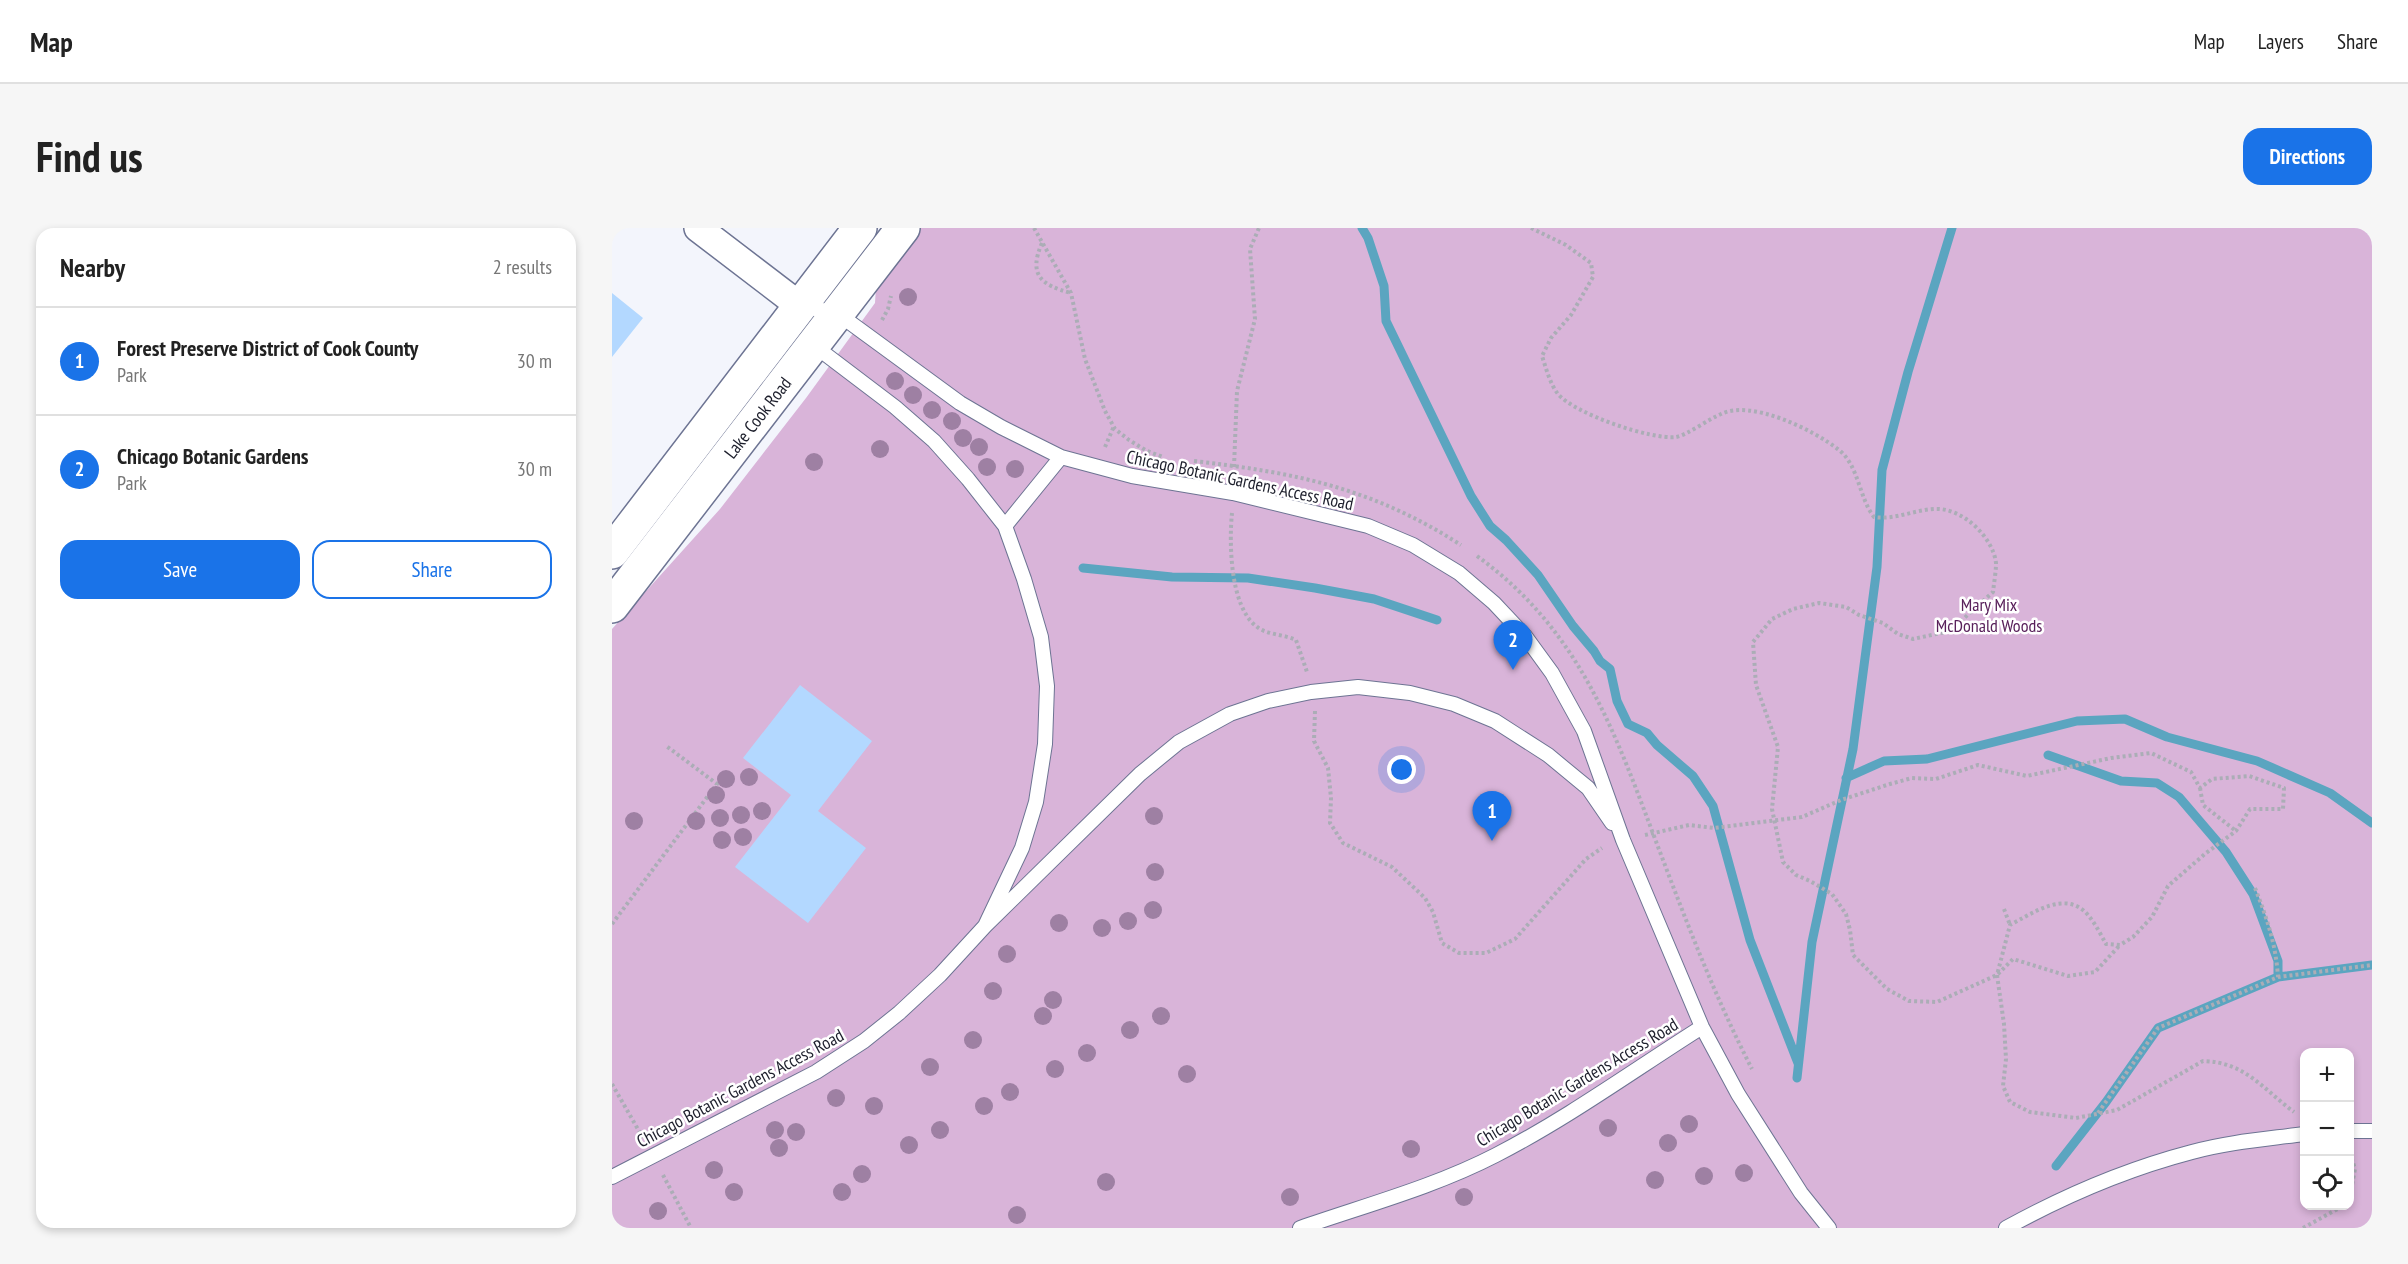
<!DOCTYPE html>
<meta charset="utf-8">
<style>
:root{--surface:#fff;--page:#f6f6f6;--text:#222;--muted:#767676;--line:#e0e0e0;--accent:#1a73e8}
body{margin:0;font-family:"PT Sans Narrow",sans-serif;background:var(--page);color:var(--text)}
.controls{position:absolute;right:18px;bottom:18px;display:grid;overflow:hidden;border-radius:12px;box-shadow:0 3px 9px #0003}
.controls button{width:54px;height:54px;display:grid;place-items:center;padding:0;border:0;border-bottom:2px solid var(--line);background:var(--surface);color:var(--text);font:30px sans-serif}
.you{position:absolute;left:790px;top:542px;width:21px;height:21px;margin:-15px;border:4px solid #fff;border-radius:50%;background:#1a73e8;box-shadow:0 0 0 9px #1a73e833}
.badge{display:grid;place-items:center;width:39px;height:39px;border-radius:50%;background:var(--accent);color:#fff;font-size:20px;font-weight:700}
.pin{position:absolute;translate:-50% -50px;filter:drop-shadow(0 2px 3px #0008)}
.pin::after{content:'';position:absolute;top:32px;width:21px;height:18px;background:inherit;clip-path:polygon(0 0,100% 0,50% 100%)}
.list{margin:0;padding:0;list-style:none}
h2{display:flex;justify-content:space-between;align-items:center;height:78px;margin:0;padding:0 24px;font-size:26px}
h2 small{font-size:20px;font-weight:400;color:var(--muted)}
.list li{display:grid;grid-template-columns:39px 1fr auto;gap:18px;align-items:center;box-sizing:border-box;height:108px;padding:0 24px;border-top:2px solid var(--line)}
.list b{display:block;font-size:22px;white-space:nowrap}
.list p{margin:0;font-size:20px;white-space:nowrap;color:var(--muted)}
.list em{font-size:20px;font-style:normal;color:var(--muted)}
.actions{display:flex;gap:12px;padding:18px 24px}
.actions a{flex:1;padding:14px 0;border:2px solid var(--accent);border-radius:18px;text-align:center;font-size:21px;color:var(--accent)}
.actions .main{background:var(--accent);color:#fff}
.icon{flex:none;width:33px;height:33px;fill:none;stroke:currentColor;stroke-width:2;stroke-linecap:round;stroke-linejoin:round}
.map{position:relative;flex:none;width:1760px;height:1000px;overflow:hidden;border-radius:18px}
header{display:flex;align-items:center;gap:36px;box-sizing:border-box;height:84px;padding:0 30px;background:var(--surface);border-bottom:2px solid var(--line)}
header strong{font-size:28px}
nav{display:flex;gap:33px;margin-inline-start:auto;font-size:21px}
.intro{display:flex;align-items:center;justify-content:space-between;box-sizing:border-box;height:144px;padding:0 36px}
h1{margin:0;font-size:42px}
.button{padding:15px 27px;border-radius:18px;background:var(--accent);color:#fff;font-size:21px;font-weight:700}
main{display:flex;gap:36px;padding:0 36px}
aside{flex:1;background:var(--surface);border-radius:18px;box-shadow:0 3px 9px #0003}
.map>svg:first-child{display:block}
.green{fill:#d9b4d9;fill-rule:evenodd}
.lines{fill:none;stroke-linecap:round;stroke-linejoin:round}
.stream{stroke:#5ba5c0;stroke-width:9}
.building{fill:#b3d8ff}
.service-casing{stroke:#6d7493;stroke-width:16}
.minor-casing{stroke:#6d7493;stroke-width:30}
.secondary-casing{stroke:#6d7493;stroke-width:36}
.path{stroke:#abadb6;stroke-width:4;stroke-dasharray:3 3;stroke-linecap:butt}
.service{stroke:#fff;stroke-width:14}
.minor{stroke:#fff;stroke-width:27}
.secondary{stroke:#fff;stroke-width:33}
.tree{fill:#9e80a3}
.labels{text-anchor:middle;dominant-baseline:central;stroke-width:5;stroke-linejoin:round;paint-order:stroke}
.street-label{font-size:18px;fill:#1d1f2c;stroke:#fff}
.park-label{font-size:18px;fill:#59215b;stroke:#fff}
</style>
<header>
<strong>Map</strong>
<nav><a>Map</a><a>Layers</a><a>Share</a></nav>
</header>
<div class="intro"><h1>Find us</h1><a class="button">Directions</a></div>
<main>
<aside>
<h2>Nearby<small>2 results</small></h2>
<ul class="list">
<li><span class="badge">1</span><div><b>Forest Preserve District of Cook County</b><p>Park</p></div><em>30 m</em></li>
<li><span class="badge">2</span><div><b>Chicago Botanic Gardens</b><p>Park</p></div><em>30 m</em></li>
</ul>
<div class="actions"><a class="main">Save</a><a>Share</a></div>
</aside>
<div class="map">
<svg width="1760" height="1000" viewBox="0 0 1760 1000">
<rect width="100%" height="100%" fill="#f3f5fc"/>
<path class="green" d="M305,0h1455v1000h-1760v-599l108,-120 86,-111 69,-95 1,-16zM1692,824h46v154h-46z"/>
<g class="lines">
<path class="stream" d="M750,0l6,10 16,48 2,35 85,175 19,30 16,14 32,35 35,51 21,25 6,10 10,8 7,32 11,23 19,9 10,12 36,31 20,30 37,134 48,123
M471,340l89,9 76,1 67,10 59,11 63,21
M1436,527l73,26 36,2 22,14 47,55 27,42 25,67v16
M1234,550l38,-17 43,-2 150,-38 48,-2 42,18 90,24 73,32 42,30
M1185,850l15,-136 41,-193 24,-182 5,-97 26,-98 44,-144
M1444,938l50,-64 52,-74 120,-51 94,-12"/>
</g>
<path class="building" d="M0,65l31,25 -31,39z
M188,457l72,56 -54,70 48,37 -58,75 -73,-56 56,-72 -48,-37z"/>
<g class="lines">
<defs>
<path id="service" d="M188,78l37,7 123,90 41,24 60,30 71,19 101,17 135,33 45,19 46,28 35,30 31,33 27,37 32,58 39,109 79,187 36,67 63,99 28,35
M200,116l83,63 39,34 34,38 37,47 19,53 17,58 6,49 -2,58 -9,58 -14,46 -37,78
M393,298l56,-69
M1738,903h22
M0,949l204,-105 48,-31 35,-28 41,-38 45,-49 155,-152 39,-32 51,-28 38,-13 43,-9 47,-5 52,6 44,11 41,17 53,34 40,33 24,35
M688,1000c66,-23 134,-41 196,-73 72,-37 138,-85 206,-128
M1394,1000c58,-32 121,-59 186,-76 36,-10 75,-13 112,-18"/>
<path id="minor" d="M86,0l102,78"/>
<g id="secondary">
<path d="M0,324l248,-324"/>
<path id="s1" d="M0,378l291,-378"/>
</g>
</defs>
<use href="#service" class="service-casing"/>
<use href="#minor" class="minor-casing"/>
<use href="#secondary" class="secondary-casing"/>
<path class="path" d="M422,0l37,65 14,66 20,52 10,18 14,11 18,11 16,6
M919,0l35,17 25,18 2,14 -22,38 -20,23 -9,18c4,12 8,28 16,38 17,20 93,46 118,43 11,-2 33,-18 45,-23 30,-15 93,16 118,36 20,16 20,48 35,67 21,3 40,-7 60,-8 28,-2 59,28 62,54 0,9 -2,20 -3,29l-43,39 -37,8 -15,-5 -15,-11 -24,-8 -13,-8 -27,-4 -26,6 -21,10 -19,23 3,43 22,62 -6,62 11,53 13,13 14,6 22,13 14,20 4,16 3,25 34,34 22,12 28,1 60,-27 16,-16 55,17 27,-4 25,-27
M430,15c-14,32 -1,42 29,50
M270,92l6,-11 3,-13
M493,219l9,-21
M582,233c103,12 178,27 267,84
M622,239l3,-76 18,-72 -5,-70 9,-21
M620,285c-3,30 -2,93 24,113 10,9 27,8 40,14l11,32
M865,328c106,77 139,180 183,296 28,74 56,147 92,217
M703,483l-1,30 14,27 3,30 -1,25 13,20 49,24 33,31 8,14 9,31 17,10h27l29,-14 71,-80 16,-11
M1588,560l3,17 33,26
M1033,607l44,-10 25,3 88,-11 39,-17 49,-16 22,-6 24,1 42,-14 49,11 84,-18 40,-5 40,19 9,16 12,-9 37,-3 35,12 -1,21h-33l-14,22 -30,22 -38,33 -16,31 -19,20 -13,8 -14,-1c-5,-9 -11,-21 -18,-29 -22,-26 -55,-2 -78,10l-13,50 7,49 2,35 -3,27 7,16 20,10 46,6 41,-8 86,-49c42,1 60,28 91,51
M1643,660c12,30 21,57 23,89
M1392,681l6,16
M0,696l105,-140 -52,-39
M0,856l31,54
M1486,885l60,-85 120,-51 94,-12
M51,947l28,53
M1738,968l5,-27 -5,-16
M1691,1000l40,-22"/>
<use href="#service" class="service"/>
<use href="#minor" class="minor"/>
<use href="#secondary" class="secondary"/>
</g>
<g class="tree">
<circle cx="296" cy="69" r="9"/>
<circle cx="283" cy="153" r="9"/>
<circle cx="301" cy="167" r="9"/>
<circle cx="320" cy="182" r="9"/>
<circle cx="340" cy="193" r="9"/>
<circle cx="351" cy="210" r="9"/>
<circle cx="367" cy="219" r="9"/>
<circle cx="268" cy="221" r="9"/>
<circle cx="202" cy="234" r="9"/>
<circle cx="375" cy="239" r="9"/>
<circle cx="403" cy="241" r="9"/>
<circle cx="137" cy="549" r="9"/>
<circle cx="114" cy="551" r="9"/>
<circle cx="104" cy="567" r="9"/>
<circle cx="150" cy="583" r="9"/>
<circle cx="129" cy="587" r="9"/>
<circle cx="542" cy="588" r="9"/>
<circle cx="108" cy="590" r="9"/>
<circle cx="22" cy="593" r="9"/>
<circle cx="84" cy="593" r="9"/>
<circle cx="131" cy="609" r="9"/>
<circle cx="110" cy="612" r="9"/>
<circle cx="543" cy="644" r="9"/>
<circle cx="541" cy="682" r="9"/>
<circle cx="516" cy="693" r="9"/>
<circle cx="447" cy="695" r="9"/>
<circle cx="490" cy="700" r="9"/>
<circle cx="395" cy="726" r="9"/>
<circle cx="381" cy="763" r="9"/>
<circle cx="441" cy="772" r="9"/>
<circle cx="431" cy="788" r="9"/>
<circle cx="549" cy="788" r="9"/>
<circle cx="518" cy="802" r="9"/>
<circle cx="361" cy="812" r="9"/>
<circle cx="475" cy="825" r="9"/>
<circle cx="318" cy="839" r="9"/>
<circle cx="443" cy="841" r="9"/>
<circle cx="575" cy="846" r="9"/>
<circle cx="398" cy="864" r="9"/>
<circle cx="224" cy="870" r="9"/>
<circle cx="262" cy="878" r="9"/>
<circle cx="372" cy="878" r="9"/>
<circle cx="1077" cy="896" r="9"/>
<circle cx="996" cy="900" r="9"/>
<circle cx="163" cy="902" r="9"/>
<circle cx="328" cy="902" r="9"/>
<circle cx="184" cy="904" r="9"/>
<circle cx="1056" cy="915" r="9"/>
<circle cx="297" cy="917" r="9"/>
<circle cx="167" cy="920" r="9"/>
<circle cx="799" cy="921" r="9"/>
<circle cx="102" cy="942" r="9"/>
<circle cx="1132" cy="945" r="9"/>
<circle cx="250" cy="946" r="9"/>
<circle cx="1092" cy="948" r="9"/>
<circle cx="1043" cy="952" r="9"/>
<circle cx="494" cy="954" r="9"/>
<circle cx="122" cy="964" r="9"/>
<circle cx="230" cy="964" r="9"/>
<circle cx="678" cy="969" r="9"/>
<circle cx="852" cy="969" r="9"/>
<circle cx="46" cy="983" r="9"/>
<circle cx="405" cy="987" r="9"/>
</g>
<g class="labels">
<g class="street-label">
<text stroke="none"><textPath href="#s1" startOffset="238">Lake Cook Road</textPath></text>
<text transform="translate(628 252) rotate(12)">Chicago Botanic Gardens Access Road</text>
<text transform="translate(965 854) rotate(-31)">Chicago Botanic Gardens Access Road</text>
<text transform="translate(128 860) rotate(-28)">Chicago Botanic Gardens Access Road</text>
</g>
<g class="park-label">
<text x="1377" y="376">Mary Mix<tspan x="1377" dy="21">McDonald Woods</tspan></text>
</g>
</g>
</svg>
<div class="controls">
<button>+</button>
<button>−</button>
<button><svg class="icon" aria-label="locate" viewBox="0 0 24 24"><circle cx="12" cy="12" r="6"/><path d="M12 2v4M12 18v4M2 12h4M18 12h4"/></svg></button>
</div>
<div class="you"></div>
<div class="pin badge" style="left:880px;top:613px">1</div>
<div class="pin badge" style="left:901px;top:442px">2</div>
</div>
</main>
